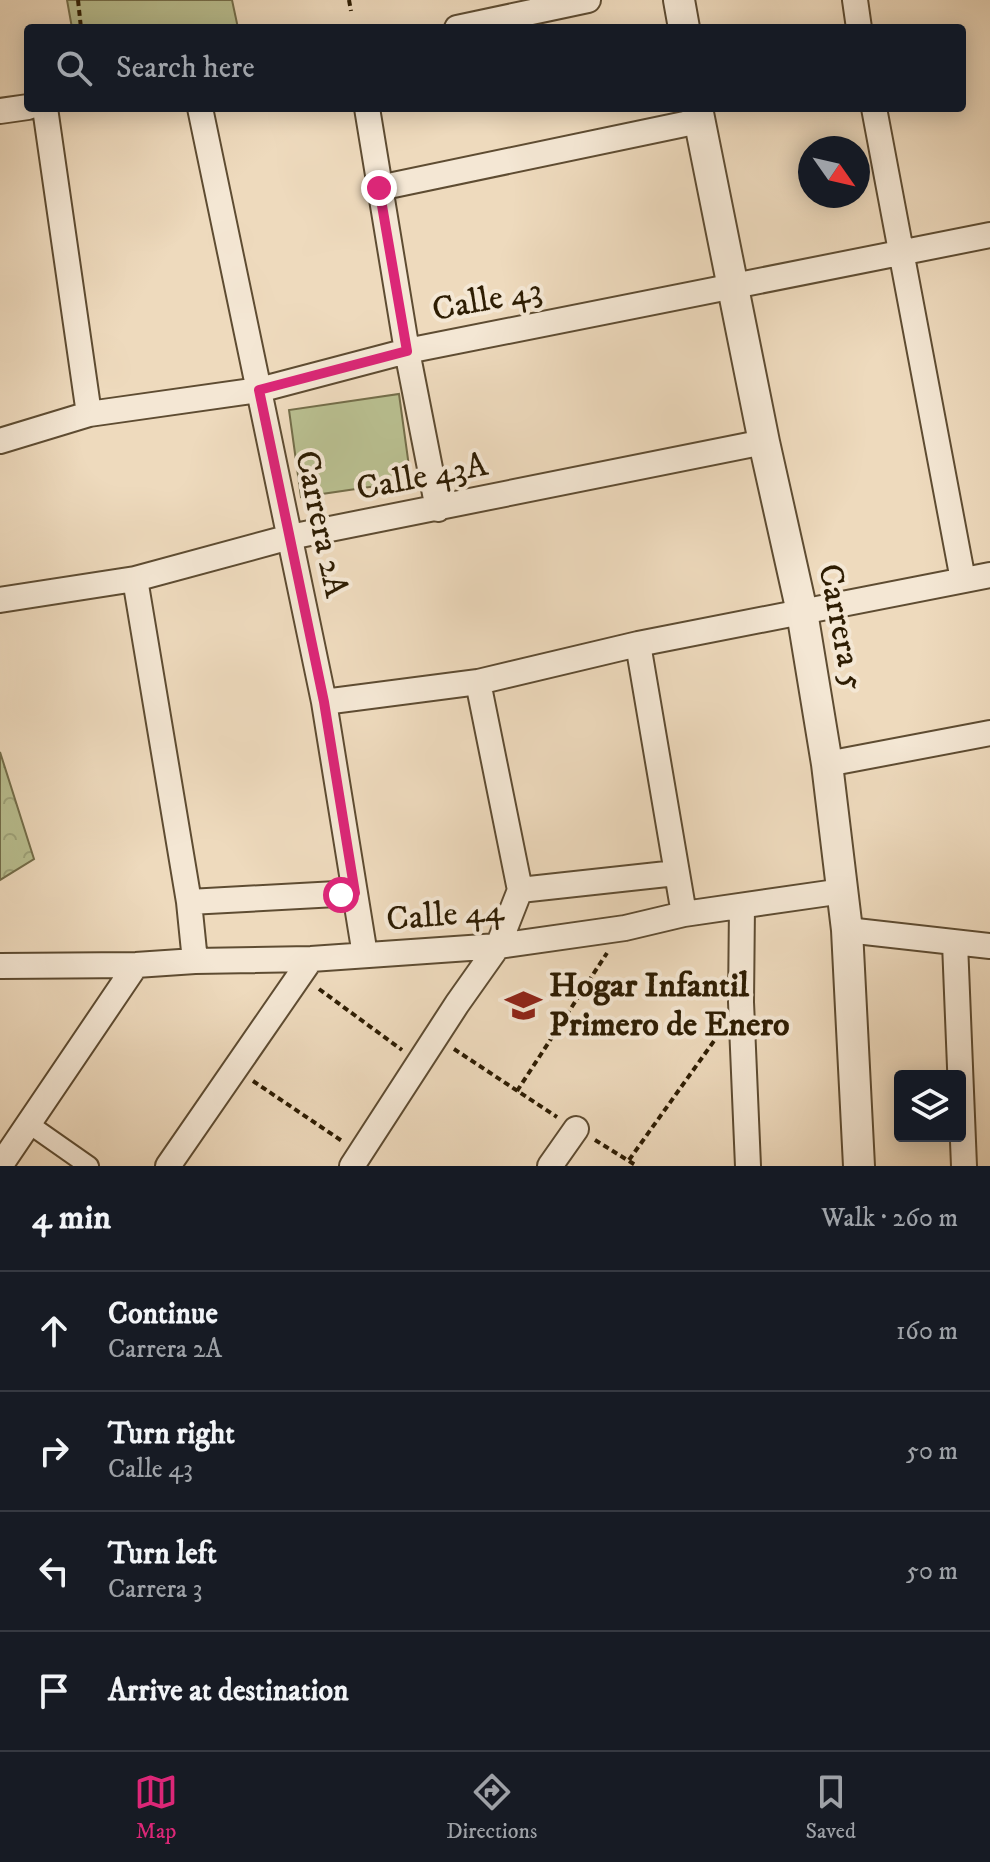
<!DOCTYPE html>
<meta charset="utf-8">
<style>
:root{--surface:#171b24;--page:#242831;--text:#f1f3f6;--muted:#9ea1a6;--line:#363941;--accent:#db2777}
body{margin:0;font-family:"IM FELL DW Pica",serif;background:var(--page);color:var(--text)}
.controls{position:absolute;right:24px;bottom:24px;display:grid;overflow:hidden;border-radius:8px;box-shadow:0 4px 20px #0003}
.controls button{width:72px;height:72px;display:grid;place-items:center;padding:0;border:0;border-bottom:2px solid var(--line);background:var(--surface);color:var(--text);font:40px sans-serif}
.compass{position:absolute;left:798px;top:136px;width:72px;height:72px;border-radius:50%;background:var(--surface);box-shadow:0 4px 20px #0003;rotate:124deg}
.stop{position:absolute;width:24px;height:24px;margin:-18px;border:6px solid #db2777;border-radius:50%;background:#fff}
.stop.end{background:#db2777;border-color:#fff;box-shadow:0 2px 8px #0008}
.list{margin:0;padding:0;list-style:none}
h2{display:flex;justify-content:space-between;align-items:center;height:104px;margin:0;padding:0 32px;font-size:34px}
h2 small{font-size:26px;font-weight:400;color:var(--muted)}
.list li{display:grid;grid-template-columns:52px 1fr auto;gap:24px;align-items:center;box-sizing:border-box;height:120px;padding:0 32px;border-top:2px solid var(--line)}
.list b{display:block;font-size:30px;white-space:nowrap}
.list p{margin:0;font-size:26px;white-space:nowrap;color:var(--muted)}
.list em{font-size:26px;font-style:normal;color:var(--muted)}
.icon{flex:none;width:44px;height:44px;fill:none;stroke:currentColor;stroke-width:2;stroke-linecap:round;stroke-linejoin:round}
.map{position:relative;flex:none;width:990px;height:1166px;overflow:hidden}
.search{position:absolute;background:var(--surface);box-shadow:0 4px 20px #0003;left:24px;right:24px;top:24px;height:88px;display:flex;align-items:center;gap:20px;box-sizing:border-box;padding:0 28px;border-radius:8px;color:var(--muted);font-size:30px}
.sheet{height:584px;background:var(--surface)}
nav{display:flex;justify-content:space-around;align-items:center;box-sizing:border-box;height:112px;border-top:2px solid var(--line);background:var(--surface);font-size:22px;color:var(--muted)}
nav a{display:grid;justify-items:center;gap:4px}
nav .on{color:var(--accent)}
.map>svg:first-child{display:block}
.forest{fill:url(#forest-crowns);stroke:#746e4a;stroke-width:2}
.park{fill:#b9bf90;stroke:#746e4a;stroke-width:2}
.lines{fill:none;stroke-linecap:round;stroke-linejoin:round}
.pedestrian-casing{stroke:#5e4c32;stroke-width:22}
.minor-casing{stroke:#5e4c32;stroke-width:28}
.tertiary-casing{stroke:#5e4c32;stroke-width:34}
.path{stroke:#2e1d03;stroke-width:4;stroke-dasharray:6 4;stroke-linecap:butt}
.pedestrian{stroke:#f4e7d4;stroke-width:18}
.minor{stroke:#f4e7d4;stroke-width:24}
.tertiary{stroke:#f4e7d4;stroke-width:30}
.route{stroke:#db2777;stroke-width:10}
.labels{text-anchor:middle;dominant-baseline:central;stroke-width:8;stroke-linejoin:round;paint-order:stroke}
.street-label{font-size:34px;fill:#2e1d03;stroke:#f4e7d4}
.poi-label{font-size:34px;font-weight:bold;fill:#2e1d03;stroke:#f4e7d4;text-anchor:start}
</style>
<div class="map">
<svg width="990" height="1166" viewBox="0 0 990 1166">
<defs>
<pattern id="forest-crowns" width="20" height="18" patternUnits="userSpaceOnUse" patternTransform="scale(2)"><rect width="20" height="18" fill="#b9bf90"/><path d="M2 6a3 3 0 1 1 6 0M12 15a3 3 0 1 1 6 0" fill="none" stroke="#9fa47b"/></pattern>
</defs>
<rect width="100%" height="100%" fill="#eedabd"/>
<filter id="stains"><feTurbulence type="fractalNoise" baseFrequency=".0025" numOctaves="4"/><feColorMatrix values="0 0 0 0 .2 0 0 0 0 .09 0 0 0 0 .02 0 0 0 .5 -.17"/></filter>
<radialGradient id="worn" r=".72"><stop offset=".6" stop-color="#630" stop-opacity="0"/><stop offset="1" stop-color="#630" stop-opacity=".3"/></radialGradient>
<path class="forest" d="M0,752l34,107 -34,21z"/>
<path class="park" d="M67,0h165l6,28h-166z
M399,394l12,87 -110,16 -12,-87z"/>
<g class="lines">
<defs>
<path id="pedestrian" d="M29,1124l60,42"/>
<path id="minor" d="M855,0l4,28
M457,28l131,-28
M45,108l44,306
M200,108l124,594 41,253
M367,108l40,243 31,158
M874,108l89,472
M0,111l28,-4
M379,188l320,-67
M0,441l89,-27 170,-24 148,-39 583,-116
M135,579l54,323 6,59
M0,600l135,-21 155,-42 474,-95
M638,644l46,270
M324,702l154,-20 160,-38 352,-69
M827,764l163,-31
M520,890l156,-17
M189,902l166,-9
M742,906l-1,96 7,164
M847,930l143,16
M955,943l9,223
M0,966l136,-1 59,-4 116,-2 187,-13 127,-18 59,-14 159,-23
M0,1166l136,-201
M168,1166l143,-207
M352,1166l105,-162 41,-58 22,-56 -42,-208
M550,1166l26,-37"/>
<path id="tertiary" d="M679,0l5,28
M697,108l67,334 38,170 25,152 20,166 12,236"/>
</defs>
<use href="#pedestrian" class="pedestrian-casing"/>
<use href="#minor" class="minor-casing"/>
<use href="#tertiary" class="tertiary-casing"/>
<path class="path" d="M78,0l3,28
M349,0l2,11
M319,989l83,61
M454,1049l103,68
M253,1081l89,60
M517,1091l90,-138
M595,1140l42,26
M629,1160l90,-126"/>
<use href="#pedestrian" class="pedestrian"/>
<use href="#minor" class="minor"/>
<use href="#tertiary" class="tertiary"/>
</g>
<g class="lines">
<path class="route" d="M341,895l14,-2 -31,-191 -65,-312 148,-39 -28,-163"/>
</g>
<defs>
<symbol id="school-bare" viewBox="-9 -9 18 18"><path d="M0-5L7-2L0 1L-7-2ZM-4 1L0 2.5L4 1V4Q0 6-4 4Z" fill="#8f2418" stroke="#f4e7d4" stroke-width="2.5" paint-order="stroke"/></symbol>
</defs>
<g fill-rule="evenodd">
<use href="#school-bare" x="498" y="980" width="51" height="51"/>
</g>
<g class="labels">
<g class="street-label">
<text transform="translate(487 300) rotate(-11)">Calle 43</text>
<text transform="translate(422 477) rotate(-11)">Calle 43A</text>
<text transform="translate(321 524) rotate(78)">Carrera 2A</text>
<text transform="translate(841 627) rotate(79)">Carrera 5</text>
<text transform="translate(445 915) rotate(-5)">Calle 44</text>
</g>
<g class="poi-label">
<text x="549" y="986">Hogar Infantil<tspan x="549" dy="39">Primero de Enero</tspan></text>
</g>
</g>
<rect width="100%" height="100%" filter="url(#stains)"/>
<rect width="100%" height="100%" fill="url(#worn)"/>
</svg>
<div class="controls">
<button><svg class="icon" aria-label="layers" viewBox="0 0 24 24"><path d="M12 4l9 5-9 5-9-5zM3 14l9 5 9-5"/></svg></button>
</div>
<svg class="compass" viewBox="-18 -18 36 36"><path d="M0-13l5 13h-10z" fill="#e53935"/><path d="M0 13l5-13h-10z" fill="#9ea1a6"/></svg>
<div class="stop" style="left:341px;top:895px"></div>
<div class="stop end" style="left:379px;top:188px"></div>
<div class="search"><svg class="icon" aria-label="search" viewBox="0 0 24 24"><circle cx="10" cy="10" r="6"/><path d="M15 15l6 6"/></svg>Search here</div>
</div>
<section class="sheet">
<h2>4 min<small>Walk · 260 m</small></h2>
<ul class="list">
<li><svg class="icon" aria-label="ahead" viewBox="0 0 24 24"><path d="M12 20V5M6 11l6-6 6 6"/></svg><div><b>Continue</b><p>Carrera 2A</p></div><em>160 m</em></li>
<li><svg class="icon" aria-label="right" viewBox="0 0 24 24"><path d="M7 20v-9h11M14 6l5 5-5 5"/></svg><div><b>Turn right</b><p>Calle 43</p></div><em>50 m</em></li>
<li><svg class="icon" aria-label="left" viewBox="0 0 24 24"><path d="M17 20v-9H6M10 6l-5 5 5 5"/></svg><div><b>Turn left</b><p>Carrera 3</p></div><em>50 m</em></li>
<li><svg class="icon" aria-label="arrive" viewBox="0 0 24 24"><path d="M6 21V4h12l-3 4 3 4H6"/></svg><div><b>Arrive at destination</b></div></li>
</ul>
</section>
<nav>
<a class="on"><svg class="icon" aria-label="map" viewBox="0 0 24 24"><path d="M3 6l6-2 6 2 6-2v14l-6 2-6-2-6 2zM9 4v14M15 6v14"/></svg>Map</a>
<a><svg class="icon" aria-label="directions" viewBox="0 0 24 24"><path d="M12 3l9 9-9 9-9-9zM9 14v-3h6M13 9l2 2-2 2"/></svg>Directions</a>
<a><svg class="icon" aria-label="saved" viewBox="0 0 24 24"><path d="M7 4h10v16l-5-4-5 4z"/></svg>Saved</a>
</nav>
